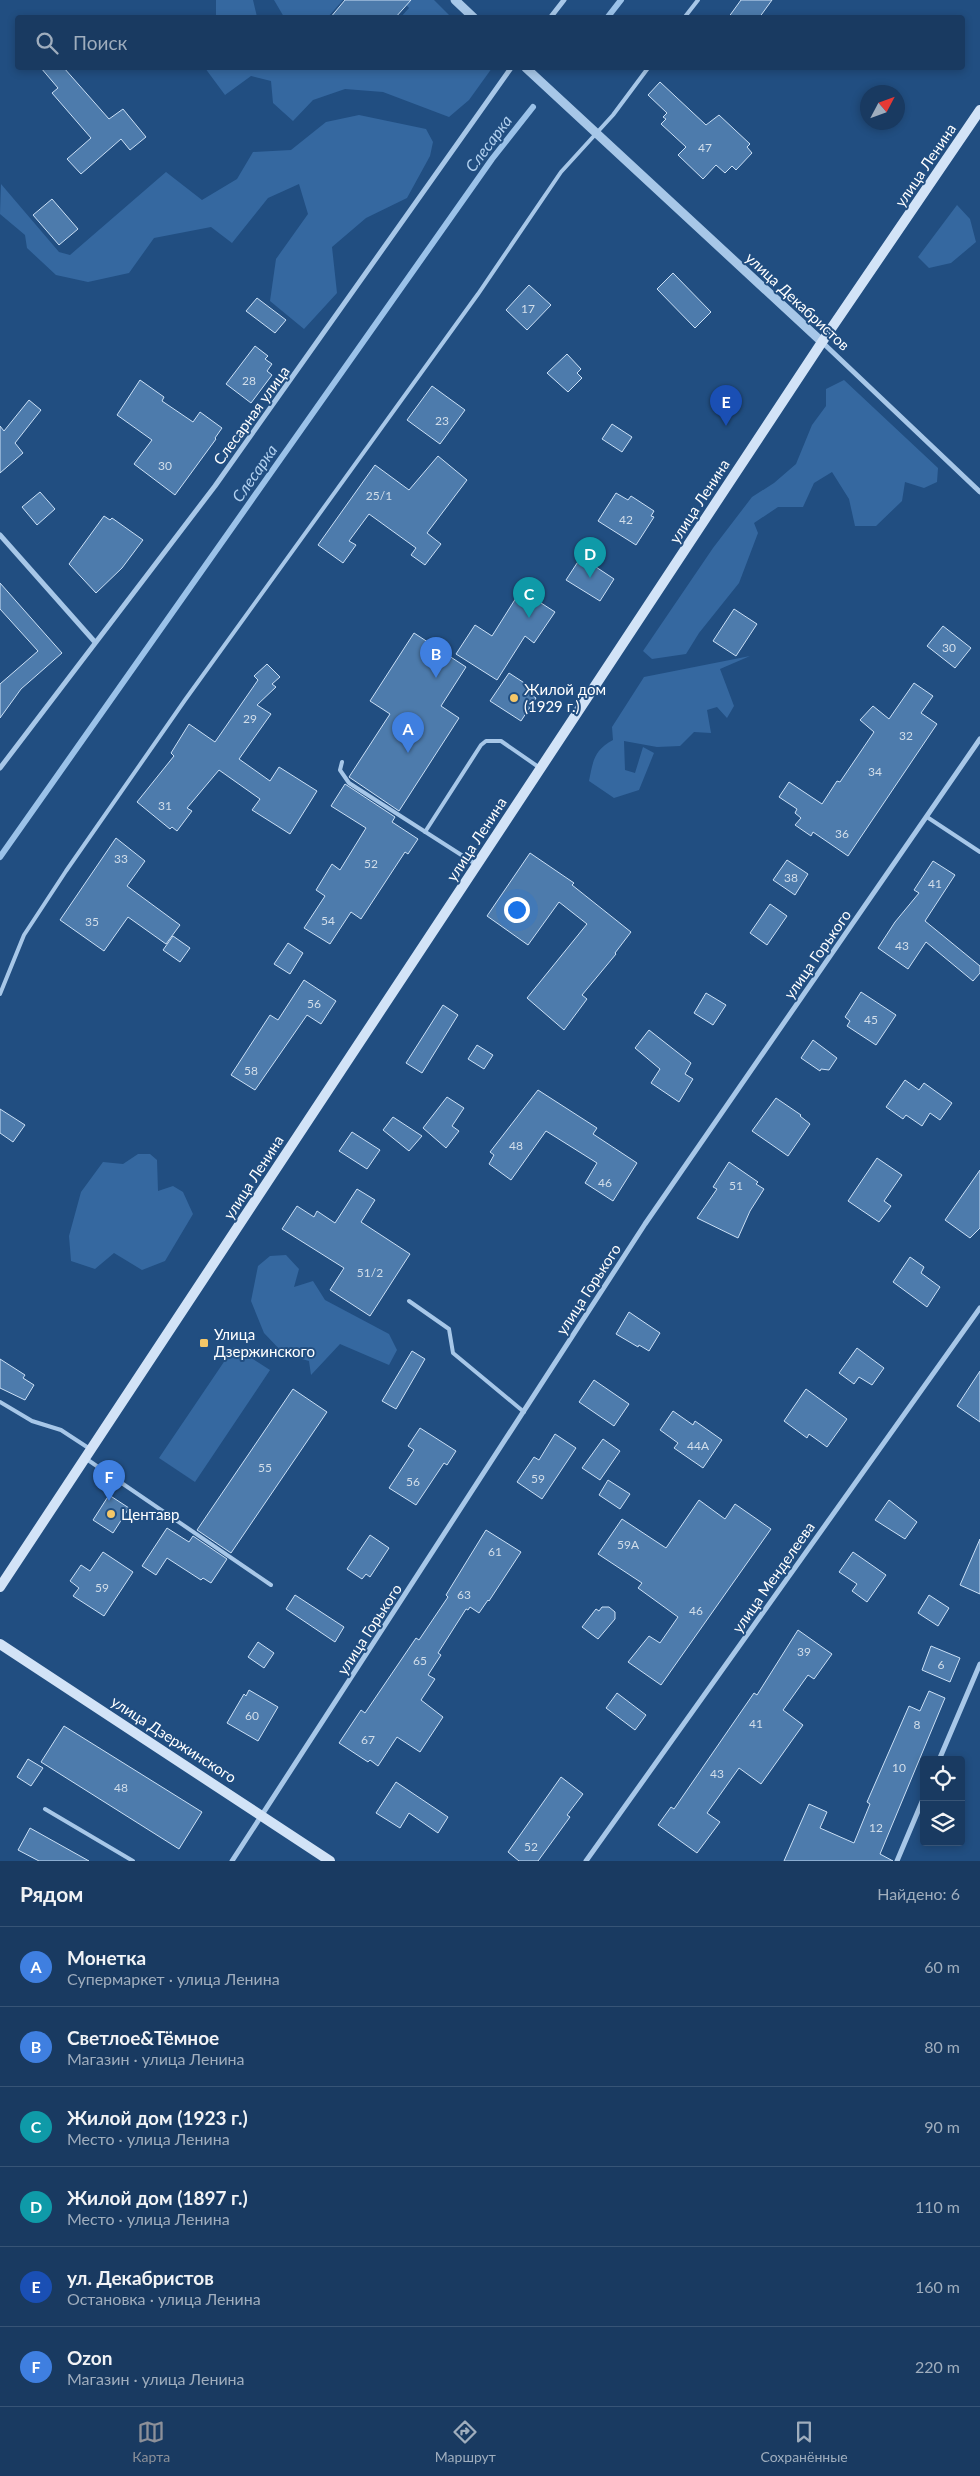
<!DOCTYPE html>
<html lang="ru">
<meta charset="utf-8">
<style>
:root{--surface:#193a61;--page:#26456a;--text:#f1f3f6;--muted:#9fadbd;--line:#375476;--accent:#8c9099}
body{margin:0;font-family:Lato,sans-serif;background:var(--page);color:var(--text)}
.controls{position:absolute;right:15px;bottom:15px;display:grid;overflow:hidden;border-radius:5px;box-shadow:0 2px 8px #0003}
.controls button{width:45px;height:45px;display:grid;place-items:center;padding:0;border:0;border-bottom:1px solid var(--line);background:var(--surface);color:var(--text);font:25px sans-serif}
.compass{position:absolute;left:860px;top:85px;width:45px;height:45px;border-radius:50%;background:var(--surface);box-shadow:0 2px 8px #0003;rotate:49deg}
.you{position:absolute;left:516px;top:909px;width:18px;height:18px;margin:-12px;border:4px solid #fff;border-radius:50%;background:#1a73e8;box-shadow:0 0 0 8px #1a73e833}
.badge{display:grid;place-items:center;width:32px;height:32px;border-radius:50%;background:var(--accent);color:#fff;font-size:16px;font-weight:700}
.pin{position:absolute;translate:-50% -41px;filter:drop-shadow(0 1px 2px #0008)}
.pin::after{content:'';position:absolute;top:26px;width:18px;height:15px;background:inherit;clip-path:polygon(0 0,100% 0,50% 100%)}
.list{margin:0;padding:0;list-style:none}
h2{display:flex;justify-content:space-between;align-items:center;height:65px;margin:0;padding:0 20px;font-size:21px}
h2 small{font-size:16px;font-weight:400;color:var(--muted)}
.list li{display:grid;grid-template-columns:32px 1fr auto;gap:15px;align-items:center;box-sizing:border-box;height:80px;padding:0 20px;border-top:1px solid var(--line)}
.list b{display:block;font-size:19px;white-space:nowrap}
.list p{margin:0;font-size:16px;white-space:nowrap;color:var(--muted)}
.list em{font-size:16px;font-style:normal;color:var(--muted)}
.icon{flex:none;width:28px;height:28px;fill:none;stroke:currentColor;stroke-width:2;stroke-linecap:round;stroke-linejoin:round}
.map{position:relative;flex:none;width:980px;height:1861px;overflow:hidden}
.search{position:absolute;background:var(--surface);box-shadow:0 2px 8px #0003;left:15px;right:15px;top:15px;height:55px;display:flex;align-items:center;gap:12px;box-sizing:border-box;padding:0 18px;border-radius:5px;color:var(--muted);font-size:19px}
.sheet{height:545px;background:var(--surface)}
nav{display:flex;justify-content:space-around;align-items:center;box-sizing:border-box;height:70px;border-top:1px solid var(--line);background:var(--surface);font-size:14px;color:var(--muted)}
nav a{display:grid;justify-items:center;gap:2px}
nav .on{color:var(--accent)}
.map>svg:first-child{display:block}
.green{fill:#3568a0}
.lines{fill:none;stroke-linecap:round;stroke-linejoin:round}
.stream{stroke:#9bc2e9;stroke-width:6}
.building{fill:#4d7bac;stroke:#cbe0f6}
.service{stroke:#a7c7e8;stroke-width:4}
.minor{stroke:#a7c7e8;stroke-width:5}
.tertiary{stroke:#a7c7e8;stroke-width:9}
.secondary{stroke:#d2e3f7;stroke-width:10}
.poi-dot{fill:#f5c768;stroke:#214e81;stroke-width:2}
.labels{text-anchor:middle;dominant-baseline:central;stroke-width:4;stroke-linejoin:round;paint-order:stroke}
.number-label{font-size:12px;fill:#d2deea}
.street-label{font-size:15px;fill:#fff;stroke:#214e81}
.poi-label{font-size:15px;fill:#fff;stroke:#214e81;text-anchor:start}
.water-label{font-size:16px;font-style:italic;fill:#b2d1f0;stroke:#214e81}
</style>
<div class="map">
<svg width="980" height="1861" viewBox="0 0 980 1861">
<rect width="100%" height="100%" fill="#214e81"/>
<path class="green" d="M216,0h37l4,17h-41z
M274,0h69l-16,18 -43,-1z
M402,0h32l17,17 -51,1 9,-10z
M205,68h287l-23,32 -20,17 -66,-25 -38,-3 -32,11 -20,21 -20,-18 -2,-22 -20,-5 -26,19z
M359,115l67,14 7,13 -3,14 -23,42 -41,20 -34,29 5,46 -33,36 -34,-28 6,-42 32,-45 -9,-30 -31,14 -36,45 -21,-16 -57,11 -25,35 -41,9 -32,-7 -29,-27 -2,-13 -25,-21 1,-30 58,68 11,3 96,-83 36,28 35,-21 16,-27 38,-2 35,-28z
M957,205l13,14 6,23 -25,21 -22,5 -11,-11z
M844,380l94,88 -1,14 -13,6 -19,-6 -3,19 -26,25h-21l-6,-27 -17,-27 -18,11 -11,24h-25l-24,16 4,10 -19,50 -40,50 -13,21 -34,5 -9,-8 70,-103 39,-51 22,-14 22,-19 16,-39 14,-19v-17z
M750,656l-30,13 14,37 -7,12 -10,-11 -10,3 4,23 -17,-1 -14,14 -23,1 -33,-6 1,29 10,3 8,-26 11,6 -15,37 -25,8 -25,-17c4,-20 5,-31 24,-41l-1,-13 32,-50z
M138,1154h12l7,6 1,31 15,-5 10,6 10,22 -28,47 -23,9 -28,-17 -19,16 -24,-8 -2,-25 12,-44 22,-30 20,2z
M286,1255l13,14 -5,18 19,-6 12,19 64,34 8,16 -8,15 -49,-21 -29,31 -2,-14 -25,-7 -20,-21 -13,-32 7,-35 12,-10z
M234,1347l36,23 -75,112 -36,-24z"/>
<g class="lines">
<path class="stream" d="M607,18l14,-18
M0,857l492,-698 41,-52"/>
</g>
<path class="building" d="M345,0h66l-16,18h-65z
M741,0h31l-13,18h-31z
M41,68h23l45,51 14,-10 23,28 -16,13 -9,-11 -40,35 -14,-15 24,-21 -39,-45 6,-5z
M660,82l46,43 13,-10 31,29 -3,3 5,6 -16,17 -4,-4 -7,7 -9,-8 -13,14 -25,-24 8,-8 -25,-23 5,-5 -3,-2 4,-4 -19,-18z
M52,199l26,30 -19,16 -26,-30z
M673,273l38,39 -16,16 -38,-39z
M529,285l22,20 -24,25 -21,-20z
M257,298l29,22 -11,13 -29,-22z
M255,346l13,10 -3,3 7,5 -5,7 5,4 -21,28 -25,-19z
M567,354l14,15 -4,4 5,5 -14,14 -21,-19z
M140,380l24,17 -2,4 31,21 7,-10 22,16 -7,10 1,1 -41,56 -41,-31 18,-24 -35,-25z
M432,386l33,24 -25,34 -33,-24z
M29,400l12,10 -26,33 8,10 -23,20v-47l4,5z
M612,424l20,13 -10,15 -20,-13z
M438,456l29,24 -40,53 14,11 -16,21 -14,-10 5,-7 -47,-34 -20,27 7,4 -13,18 -25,-18 57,-80 34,25z
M40,492l15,17 -18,16 -15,-18z
M616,493l12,7 3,-4 23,15 -3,5 3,1 -18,28 -38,-24z
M104,516l6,4 2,-2 31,22 -21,28 -26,25 -27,-29z
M581,557l33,22 -14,22 -34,-21z
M0,583l62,70 -41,36 -21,29v-34l38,-33 -38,-42z
M521,590l34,22 -21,31 -9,-7 -28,44 -41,-26 19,-29 17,11z
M734,609l23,15 -21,32 -23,-15z
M943,626l28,22 -16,20 -28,-22z
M414,633l52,34 -25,39 18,12 -60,93 -50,-34 41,-63 -20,-13z
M267,664l13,13 -8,7 4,3 -19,18 14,9 -32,45 31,22 9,-14 38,24 -27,43 -38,-24 8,-11 -41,-29 -32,38 5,3 -15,20 -5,-4 -2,2 -33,-27 37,-46 -3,-3 18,-29 26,18 43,-62 -4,-4z
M509,673l20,13 -4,5 11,7 -15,23 -31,-20z
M914,683l19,13 -12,17 16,11 -89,132 -35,-24 -2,4 -16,-11 6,-7 -6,-5 2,-4 -18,-12 10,-15 33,22 15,-23 3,1 34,-50 -14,-12 13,-14 16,13z
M345,784l50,33 -3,5 26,17 -10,15 -3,-2 -44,67 -10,-7 -21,32 -26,-16 21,-32 -9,-6 16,-26 8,6 26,-42 -35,-22z
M116,838l29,23 -18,25 53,39 -14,19 -38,-27 -24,34 -44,-31z
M530,853l44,30 -2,2 59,47 -16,21 1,1 -34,41 5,4 -23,31 -37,-32 60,-74 -28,-22 -31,43 -41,-29z
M787,860l21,14 -13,21 -22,-15z
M933,861l22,14 -30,46 55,45v7l-7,8 -47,-39 -18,27 -30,-21 17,-26 24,-29 -5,-3z
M770,904l17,12 -20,29 -17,-12z
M173,936l17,12 -10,14 -17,-12z
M288,943l15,10 -13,21 -16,-10z
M304,980l32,21 -15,23 -14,-9 -52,75 -24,-15 39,-60 8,5z
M861,992l35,23 -20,30 -29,-19 3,-5 -5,-4z
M706,993l20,12 -13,20 -19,-12z
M443,1005l15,10 -36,58 -16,-10z
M649,1030l42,33 -6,11 8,5 -14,23 -28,-19 9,-14 -25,-21z
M813,1040l24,18 -8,12 -8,-1 -1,2 -19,-13z
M477,1045l16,10 -9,14 -16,-10z
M905,1080l14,10 5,-7 28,20 -12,17 -10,-7 -8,13 -16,-11 -3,4 -17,-12z
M538,1090l59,38 -4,6 44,29 -24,38 -28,-18 12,-20 -51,-32 -35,49 -22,-16 5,-9 -4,-3z
M447,1097l17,11 -12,18 7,5 -13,17 -23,-20z
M776,1098l25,17 -1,1 10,8 -22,32 -36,-25z
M0,1109l25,16 -12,17 -13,-9z
M393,1117l29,19 -13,15 -26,-21z
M352,1132l28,18 -13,19 -28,-18z
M877,1158l25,17 -18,26 7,5 -12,16 -31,-21z
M729,1162l29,20 -2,2 8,5 -14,22 -12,27 -41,-20 20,-29 -4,-2z
M980,1170v58l-10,10 -25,-18z
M357,1189l18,11 -14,22 49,32 -40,62 -40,-26 14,-22 -62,-39 15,-23 17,11 3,-6 18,12z
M910,1257l14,10 -3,6 19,14 -13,20 -34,-25z
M629,1312l31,21 -11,18 -10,-6 -1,2 -22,-13z
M857,1348l27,20 -12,17 -13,-8 -5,7 -15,-11z
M412,1351l13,8 -29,50 -14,-8z
M0,1359l25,16 -2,3 11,7 -9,15 -25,-12z
M980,1371v51l-23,-16z
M594,1380l35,24 -15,22 -35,-24z
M293,1389l34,23 -96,141 -34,-23z
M806,1389l41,30 -20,28 -18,-13 -2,4 -23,-17z
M673,1411l20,14 2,-4 27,19 -19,28 -29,-20 4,-5 -18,-13z
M420,1428l36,23 -9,14 -3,-2 -28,42 -27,-17 25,-38 -6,-4z
M555,1434l21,14 -34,51 -25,-17 17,-25 5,3z
M603,1439l17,12 -20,29 -18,-12z
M608,1480l22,14 -10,15 -21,-14z
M109,1495l20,13 -16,25 -20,-13z
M699,1500l26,19 10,-15 36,25 -110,156 -33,-23 21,-26 11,7 18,-26 -40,-29 4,-5 -44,-29 24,-35 44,29z
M889,1500l28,22 -12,17 -30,-19z
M167,1528l22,14 4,-6 34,23 -16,24 -8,-5 -2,2 -34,-22 -11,17 -14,-9z
M486,1530l35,22 -32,49 -1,-1 -9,13 -9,-6 -2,3 -2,-1 -28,44 3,2 -13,20 7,4 -14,21 22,17 -23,35 -23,-15 -19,29 -8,-6 -2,2 -29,-19 22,-33 4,3 51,-75 3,2 29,-43 -2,-2z
M370,1535l19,13 -19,29 -4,-3 -4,5 -15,-10z
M980,1539v55l-20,-9z
M103,1552l30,20 -29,44 -31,-20 6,-8 -9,-7 11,-16 9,6z
M853,1552l33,23 -19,27 -15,-11 5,-7 -18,-12z
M295,1595l49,32 -9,15 -49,-33z
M929,1595l20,13 -11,18 -20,-13z
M602,1607h7l6,5v7l-17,20 -16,-12 14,-18 3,2z
M798,1630l34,24 -18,25 -6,-4 -25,35 20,15 -42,59 -22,-16 -32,45 13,9 -23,31 -39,-28 13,-18 3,2 80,-116 3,2z
M258,1642l16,11 -10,15 -16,-11z
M931,1646l29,12 -10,24 -28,-12z
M249,1690l29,17 -20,34 -31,-18 17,-29 2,2z
M929,1691l16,7 -65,156 13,7h-109l25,-57 18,8 -7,16 34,15 16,-39 -3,-2 42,-96 11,5z
M617,1693l29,22 -11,15 -29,-22z
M64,1726l138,86 -23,37 -138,-87z
M28,1759l15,9 -12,18 -14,-9z
M561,1777l22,17 -16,21 3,2 -32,44h-19l-11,-9z
M396,1782l52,35 -10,16 -29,-20 -9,15 -24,-15z
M30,1828l59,33h-50l-21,-11z"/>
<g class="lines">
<path class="service" d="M684,18l14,-18
M342,762l-2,8 9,13 128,82
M927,817l53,35
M425,832l56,-87 5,-4h15l39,27
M0,994l24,-59 42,-64 119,-171 293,-406 83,-122 52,-57 35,-47
M409,1301l40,28 4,24 71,59
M0,1402l32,19 29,9 29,19
M85,1458l186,127
M45,1809l88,52"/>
<path class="minor" d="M550,18l14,-18
M822,342l158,150
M0,535l94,106
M0,768l215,-282 296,-418
M939,1760l41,-96
M232,1861l413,-637 335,-485
M586,1861l394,-553
M897,1861l27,-64"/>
<path class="tertiary" d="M455,0l19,18
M526,68l296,274"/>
<path class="secondary" d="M0,1587l822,-1245 158,-232
M0,1644l330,217"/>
</g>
<g class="poi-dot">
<circle cx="514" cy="698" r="5"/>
<rect x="199" y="1338" width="10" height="10" rx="2.5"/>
<circle cx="111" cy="1514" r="5"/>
</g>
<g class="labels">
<g class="number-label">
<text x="705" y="147">47</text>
<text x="528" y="308">17</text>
<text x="249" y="380">28</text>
<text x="442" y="420">23</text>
<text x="165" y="465">30</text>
<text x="379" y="495">25/1</text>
<text x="626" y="519">42</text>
<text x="949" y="647">30</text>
<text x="250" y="718">29</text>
<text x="906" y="735">32</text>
<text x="875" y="771">34</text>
<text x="165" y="805">31</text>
<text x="842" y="833">36</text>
<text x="121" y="858">33</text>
<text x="371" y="863">52</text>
<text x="791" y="877">38</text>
<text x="935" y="883">41</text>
<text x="328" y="920">54</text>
<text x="92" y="921">35</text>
<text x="902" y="945">43</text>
<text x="314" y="1003">56</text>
<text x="871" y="1019">45</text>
<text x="251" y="1070">58</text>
<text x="516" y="1145">48</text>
<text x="605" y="1182">46</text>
<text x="736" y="1185">51</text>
<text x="370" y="1272">51/2</text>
<text x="698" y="1445">44А</text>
<text x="265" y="1467">55</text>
<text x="538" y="1478">59</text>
<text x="413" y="1481">56</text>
<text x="628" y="1544">59А</text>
<text x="495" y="1551">61</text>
<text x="102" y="1587">59</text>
<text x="464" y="1594">63</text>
<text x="696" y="1610">46</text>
<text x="804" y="1651">39</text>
<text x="420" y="1660">65</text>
<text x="941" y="1664">6</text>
<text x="252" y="1715">60</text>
<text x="756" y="1723">41</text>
<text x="917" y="1724">8</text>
<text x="368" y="1739">67</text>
<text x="899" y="1767">10</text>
<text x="717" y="1773">43</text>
<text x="121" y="1787">48</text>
<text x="876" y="1827">12</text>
<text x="531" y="1846">52</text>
</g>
<g class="street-label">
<text transform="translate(925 165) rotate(-56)">улица Ленина</text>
<text transform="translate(798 301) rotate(43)">улица Декабристов</text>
<text transform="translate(251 415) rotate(-54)">Слесарная улица</text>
<text transform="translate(699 501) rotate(-57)">улица Ленина</text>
<text transform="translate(476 839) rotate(-57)">улица Ленина</text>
<text transform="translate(817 954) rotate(-55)">улица Горького</text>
<text transform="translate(253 1177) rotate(-57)">улица Ленина</text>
<text transform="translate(588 1289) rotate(-57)">улица Горького</text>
<text transform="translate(773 1577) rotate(-55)">улица Менделеева</text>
<text transform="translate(369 1629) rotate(-57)">улица Горького</text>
<text transform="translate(174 1739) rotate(33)">улица Дзержинского</text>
</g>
<g class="poi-label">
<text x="524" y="689">Жилой дом<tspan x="524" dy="17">(1929 г.)</tspan></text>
<text x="214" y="1334">Улица<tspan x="214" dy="17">Дзержинского</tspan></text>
<text x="121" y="1514">Центавр</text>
</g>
<g class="water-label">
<text transform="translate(488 143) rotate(-53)">Слесарка</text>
<text transform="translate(254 473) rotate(-55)">Слесарка</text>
</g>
</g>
</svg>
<div class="controls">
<button><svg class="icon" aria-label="locate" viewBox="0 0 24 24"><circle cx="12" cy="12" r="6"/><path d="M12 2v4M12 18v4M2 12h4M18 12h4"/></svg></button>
<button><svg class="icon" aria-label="layers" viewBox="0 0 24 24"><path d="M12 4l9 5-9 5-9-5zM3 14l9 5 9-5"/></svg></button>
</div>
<svg class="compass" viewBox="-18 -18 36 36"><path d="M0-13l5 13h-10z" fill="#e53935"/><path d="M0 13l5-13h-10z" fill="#9fadbd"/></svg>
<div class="you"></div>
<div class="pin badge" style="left:408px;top:753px;background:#3f7fe0">A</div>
<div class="pin badge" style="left:436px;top:678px;background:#3f7fe0">B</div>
<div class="pin badge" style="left:529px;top:618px;background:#0f9aa8">C</div>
<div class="pin badge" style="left:590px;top:578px;background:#0f9aa8">D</div>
<div class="pin badge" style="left:726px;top:426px;background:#1a4fb4">E</div>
<div class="pin badge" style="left:109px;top:1501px;background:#3f7fe0">F</div>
<div class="search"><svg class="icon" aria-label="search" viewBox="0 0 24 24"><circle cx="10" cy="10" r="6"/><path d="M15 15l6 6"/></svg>Поиск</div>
</div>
<section class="sheet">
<h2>Рядом<small>Найдено: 6</small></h2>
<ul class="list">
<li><span class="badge" style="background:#3f7fe0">A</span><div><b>Монетка</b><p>Супермаркет · улица Ленина</p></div><em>60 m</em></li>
<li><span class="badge" style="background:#3f7fe0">B</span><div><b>Светлое&amp;Тёмное</b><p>Магазин · улица Ленина</p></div><em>80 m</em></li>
<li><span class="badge" style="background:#0f9aa8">C</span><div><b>Жилой дом (1923 г.)</b><p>Место · улица Ленина</p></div><em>90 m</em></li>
<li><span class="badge" style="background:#0f9aa8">D</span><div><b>Жилой дом (1897 г.)</b><p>Место · улица Ленина</p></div><em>110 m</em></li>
<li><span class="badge" style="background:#1a4fb4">E</span><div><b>ул. Декабристов</b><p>Остановка · улица Ленина</p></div><em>160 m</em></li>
<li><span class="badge" style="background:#3f7fe0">F</span><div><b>Ozon</b><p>Магазин · улица Ленина</p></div><em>220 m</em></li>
</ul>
</section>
<nav>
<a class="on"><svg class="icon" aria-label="map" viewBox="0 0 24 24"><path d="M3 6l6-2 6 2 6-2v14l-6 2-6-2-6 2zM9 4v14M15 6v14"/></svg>Карта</a>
<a><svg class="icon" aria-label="directions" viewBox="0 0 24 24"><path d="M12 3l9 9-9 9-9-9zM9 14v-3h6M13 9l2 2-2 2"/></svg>Маршрут</a>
<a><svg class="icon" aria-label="saved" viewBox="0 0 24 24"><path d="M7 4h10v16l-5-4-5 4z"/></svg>Сохранённые</a>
</nav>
